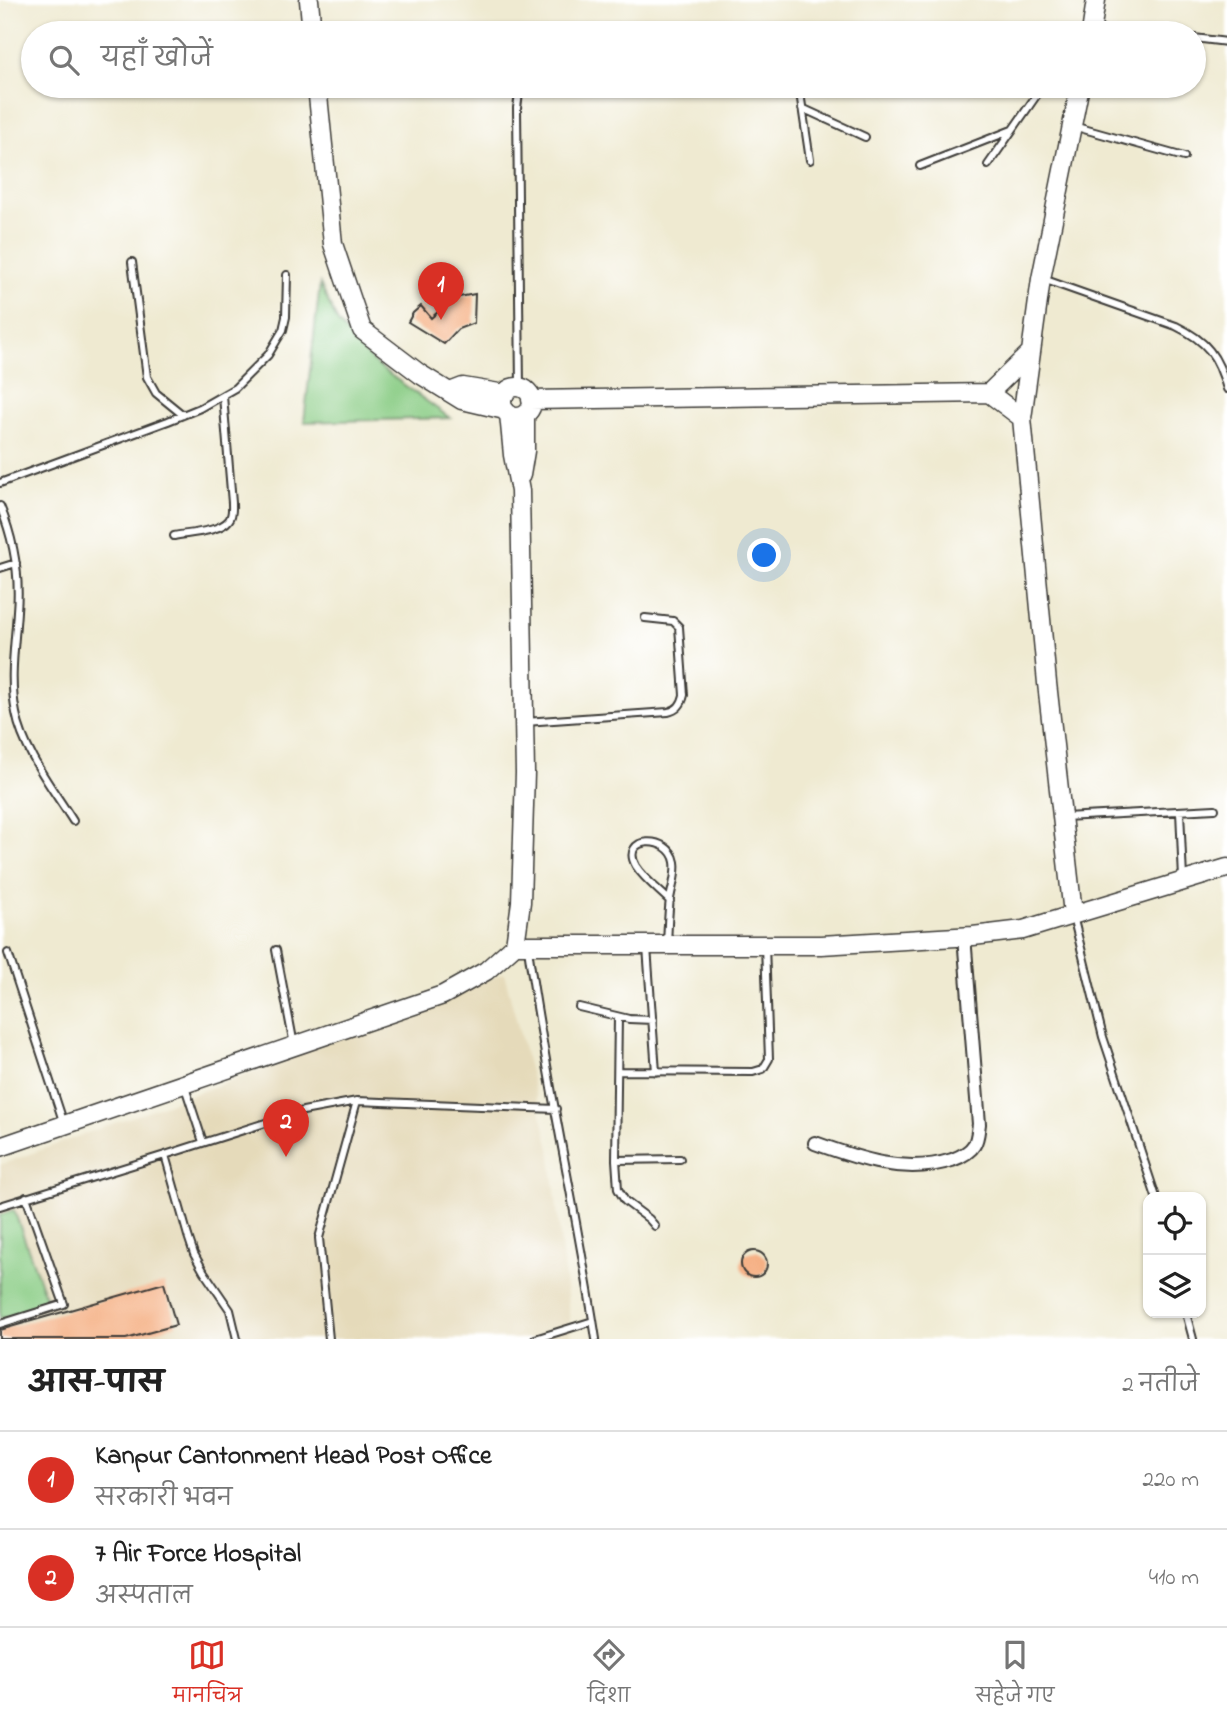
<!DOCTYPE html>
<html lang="hi">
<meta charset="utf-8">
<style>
:root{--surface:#fff;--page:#f2f2f2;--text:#222;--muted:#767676;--line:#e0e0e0;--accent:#d93025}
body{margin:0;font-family:"Indie Flower","Playpen Sans Deva",sans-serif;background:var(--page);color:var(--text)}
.controls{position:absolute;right:21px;bottom:21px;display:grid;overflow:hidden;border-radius:14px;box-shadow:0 2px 5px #0004}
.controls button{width:63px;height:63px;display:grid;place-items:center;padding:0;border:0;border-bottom:2px solid var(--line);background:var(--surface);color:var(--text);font:35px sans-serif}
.you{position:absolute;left:765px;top:556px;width:24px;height:24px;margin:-18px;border:5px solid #fff;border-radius:50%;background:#1a73e8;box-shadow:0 0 0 10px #1a73e833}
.badge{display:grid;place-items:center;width:46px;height:46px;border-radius:50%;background:var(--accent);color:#fff;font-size:23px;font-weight:700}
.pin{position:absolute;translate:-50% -58px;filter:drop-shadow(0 2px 4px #0008)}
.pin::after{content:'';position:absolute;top:37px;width:24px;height:21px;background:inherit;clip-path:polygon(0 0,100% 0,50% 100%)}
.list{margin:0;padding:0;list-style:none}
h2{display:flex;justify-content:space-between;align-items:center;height:91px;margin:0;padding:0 28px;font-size:30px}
h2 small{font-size:23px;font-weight:400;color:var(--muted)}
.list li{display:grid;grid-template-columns:46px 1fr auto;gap:21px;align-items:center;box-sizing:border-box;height:98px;padding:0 28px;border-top:2px solid var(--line)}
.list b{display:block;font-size:26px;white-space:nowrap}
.list p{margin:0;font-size:23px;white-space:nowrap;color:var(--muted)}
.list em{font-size:23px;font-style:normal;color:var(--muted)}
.icon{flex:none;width:38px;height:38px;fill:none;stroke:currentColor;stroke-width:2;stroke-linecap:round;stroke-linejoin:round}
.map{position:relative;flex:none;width:1227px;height:1339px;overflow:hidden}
.search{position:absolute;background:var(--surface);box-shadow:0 2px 5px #0004;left:21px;right:21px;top:21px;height:77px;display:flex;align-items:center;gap:18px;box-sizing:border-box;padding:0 24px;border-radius:38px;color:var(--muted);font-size:26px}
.sheet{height:287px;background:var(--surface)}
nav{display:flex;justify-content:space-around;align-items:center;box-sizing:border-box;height:98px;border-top:2px solid var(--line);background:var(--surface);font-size:19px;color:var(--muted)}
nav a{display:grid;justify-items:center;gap:4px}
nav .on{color:var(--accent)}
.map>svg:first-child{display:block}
.built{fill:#e5daba}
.green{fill:#89cc84;stroke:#527450;stroke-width:2}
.building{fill:#f5b084}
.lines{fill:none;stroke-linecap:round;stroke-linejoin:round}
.lane-casing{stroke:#3c3b37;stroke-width:10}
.street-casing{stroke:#3c3b37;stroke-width:16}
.secondary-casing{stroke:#3c3b37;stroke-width:21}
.lane{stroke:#fff;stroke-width:6}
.street{stroke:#fff;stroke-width:12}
.secondary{stroke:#fff;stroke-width:18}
</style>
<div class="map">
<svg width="1227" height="1339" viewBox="0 0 1227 1339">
<rect width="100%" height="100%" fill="#fff"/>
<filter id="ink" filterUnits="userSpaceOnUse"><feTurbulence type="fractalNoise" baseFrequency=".0143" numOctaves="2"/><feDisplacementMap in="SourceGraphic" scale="14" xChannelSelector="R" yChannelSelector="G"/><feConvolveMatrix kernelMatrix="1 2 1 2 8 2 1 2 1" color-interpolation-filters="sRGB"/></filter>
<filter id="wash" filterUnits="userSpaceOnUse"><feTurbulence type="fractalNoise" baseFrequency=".00686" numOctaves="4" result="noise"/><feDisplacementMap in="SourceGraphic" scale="28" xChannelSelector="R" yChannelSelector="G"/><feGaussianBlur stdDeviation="1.57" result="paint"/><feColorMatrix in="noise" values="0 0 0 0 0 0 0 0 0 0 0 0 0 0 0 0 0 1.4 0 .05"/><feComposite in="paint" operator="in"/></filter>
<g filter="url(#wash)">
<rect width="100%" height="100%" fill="#efead1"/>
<path class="built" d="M504,973l46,176 22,190h-572v-174l254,-93z"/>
<path class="green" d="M320,284l18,39 36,40 76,55 -146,4z
M14,1210l34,94 -48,15v-104z"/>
<g id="blocks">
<path class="building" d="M475,294l-1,29 -16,6 -14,15 -36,-22 5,-9 8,-7 10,12 23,-20z
M741 1264a13 13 0 1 1 26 0a13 13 0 1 1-26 0Z
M164,1283l12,42 -50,14h-126v-9z"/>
</g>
</g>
<g filter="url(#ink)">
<use href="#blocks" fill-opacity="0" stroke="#3c3b37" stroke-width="2"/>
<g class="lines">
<defs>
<path id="lane" d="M1094,29l47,4
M1194,38l33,4
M520,86l-3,22 3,280
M799,86l11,74
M802,108l63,29
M1073,126l111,31
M988,165l55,-79
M920,166l92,-36
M132,262l15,115 9,16 27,22
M1043,279l133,47c31,15 42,30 51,63
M0,483l168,-62 32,-13 35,-20 33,-33 15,-25 3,-13 1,-42
M0,506c14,34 20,69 17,105 -2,34 -8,68 -1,102 7,38 37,76 57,108
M174,536c15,-3 46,-4 55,-16 4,-5 3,-11 3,-17l-9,-107
M0,568l16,-5
M525,722l143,-10c10,-2 14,-8 16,-17l-5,-68 -6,-6 -28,-3
M1180,811l3,68
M1064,817l151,-8
M1073,916l30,121 53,160
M667,943c1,-15 1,-29 3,-44 2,-12 7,-25 5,-37 -5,-28 -56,-26 -39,4 8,13 23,24 34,35
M647,947l9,125
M528,948c18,131 48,260 68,391
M276,950l18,95
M8,953l56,171
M579,1007l50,12 24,1
M618,1017l-2,143 2,29 7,12 24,18 6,7
M618,1071l135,1 10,-3 6,-10 -4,-114
M185,1087l18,55
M616,1160l64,-1
M0,1206l165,-51
M1186,1313l7,26
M0,1324l64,-20 -38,-107
M237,1339l-7,-29 -26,-38 -10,-18 -6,-18 -23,-81 138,-44 54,-10 199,8
M329,1339l-10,-101 38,-137
M535,1339l58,-18"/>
<path id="street" d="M815,1143c44,16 90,32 137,17 8,-3 18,-8 22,-15 4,-6 4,-15 5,-21l-15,-188"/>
<path id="secondary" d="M309,0l3,33
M1091,33l5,-33
M317,86l16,158 29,86 58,44 42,26 43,10
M502 402a15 15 0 1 1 30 0a15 15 0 1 1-30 0Z
M450,392l13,-5 42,7
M989,393l41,-40
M531,400l458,-7 33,25
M521,475l4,-24v-36
M1073,914l-26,-231 -25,-265 19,-139 39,-193
M515,945h306l152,-9 50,-6 204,-62
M0,1147l443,-152 43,-24 29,-26 6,-43 4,-129 -5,-282 -7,-36 -4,-41"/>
</defs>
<use href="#lane" class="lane-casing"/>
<use href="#street" class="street-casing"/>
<use href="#secondary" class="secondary-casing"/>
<use href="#lane" class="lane"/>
<use href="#street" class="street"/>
<use href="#secondary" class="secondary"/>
</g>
</g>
</svg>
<div class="controls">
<button><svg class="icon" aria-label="locate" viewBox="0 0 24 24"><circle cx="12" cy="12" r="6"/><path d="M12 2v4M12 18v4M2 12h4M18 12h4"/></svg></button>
<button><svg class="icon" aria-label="layers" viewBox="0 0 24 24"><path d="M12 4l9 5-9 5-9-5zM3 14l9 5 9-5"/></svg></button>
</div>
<div class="you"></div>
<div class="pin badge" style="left:441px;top:320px">1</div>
<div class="pin badge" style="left:286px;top:1157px">2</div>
<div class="search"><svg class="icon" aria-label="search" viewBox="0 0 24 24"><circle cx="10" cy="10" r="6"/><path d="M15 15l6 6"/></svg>यहाँ खोजें</div>
</div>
<section class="sheet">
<h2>आस-पास<small>2 नतीजे</small></h2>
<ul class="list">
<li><span class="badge">1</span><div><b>Kanpur Cantonment Head Post Office</b><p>सरकारी भवन</p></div><em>220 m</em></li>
<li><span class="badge">2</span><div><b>7 Air Force Hospital</b><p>अस्पताल</p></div><em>410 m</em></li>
</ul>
</section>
<nav>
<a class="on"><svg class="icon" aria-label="map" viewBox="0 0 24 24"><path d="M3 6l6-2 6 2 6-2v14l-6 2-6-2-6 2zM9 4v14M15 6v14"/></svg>मानचित्र</a>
<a><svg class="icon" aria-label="directions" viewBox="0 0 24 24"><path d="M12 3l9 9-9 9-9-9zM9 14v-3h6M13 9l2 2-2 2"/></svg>दिशा</a>
<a><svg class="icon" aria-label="saved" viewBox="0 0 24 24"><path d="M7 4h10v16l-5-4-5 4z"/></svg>सहेजे गए</a>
</nav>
